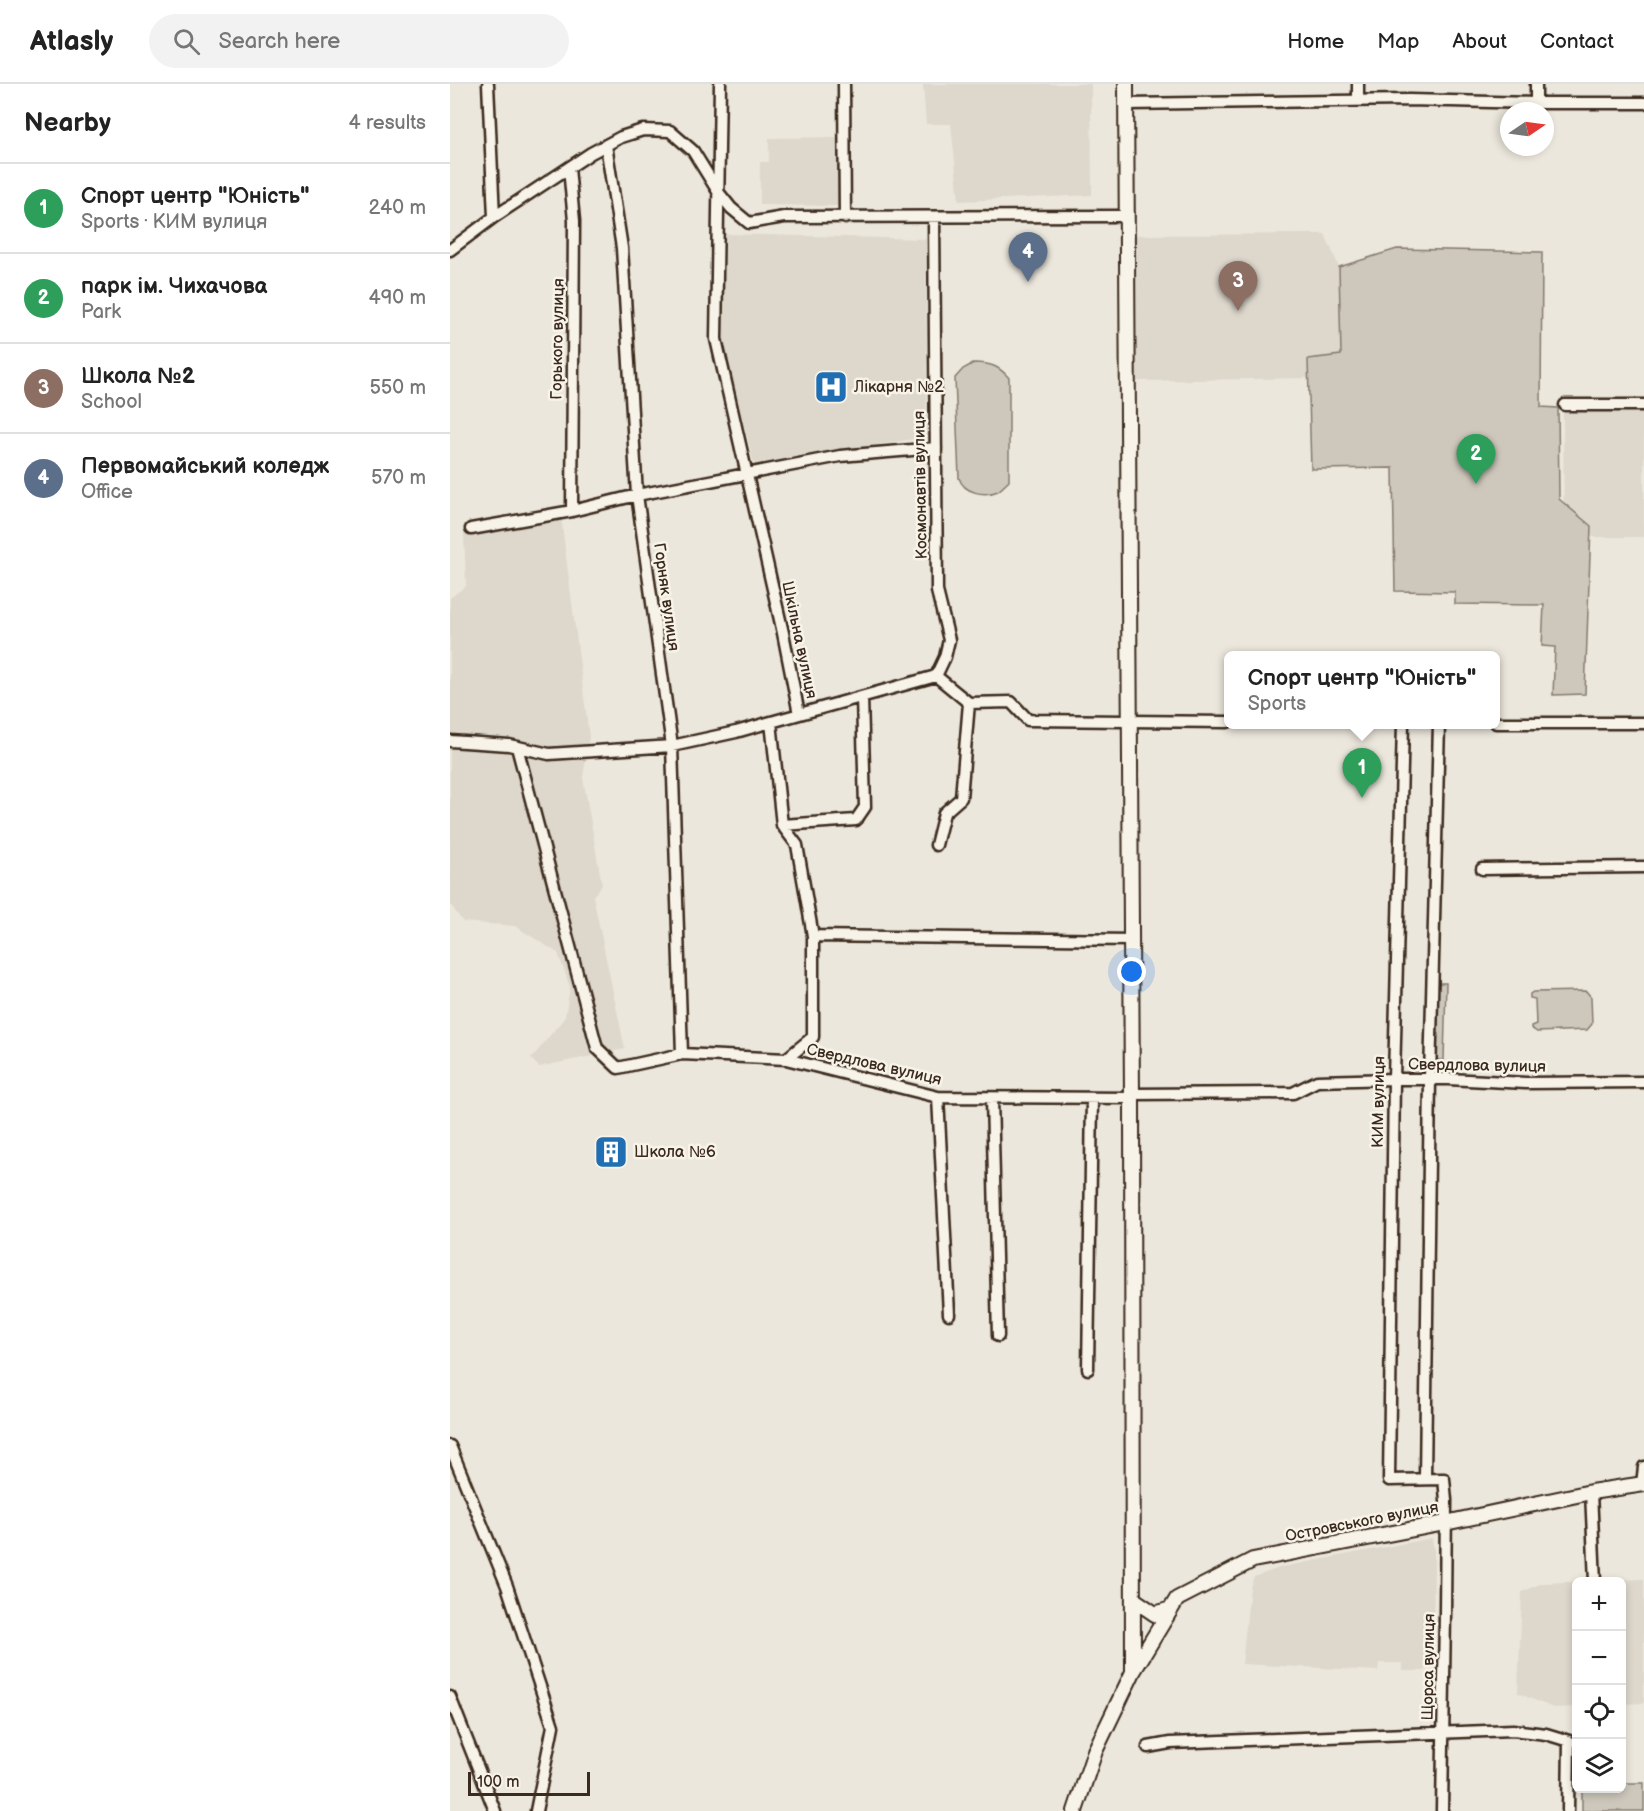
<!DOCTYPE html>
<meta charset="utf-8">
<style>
:root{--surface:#fff;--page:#f2f2f2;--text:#222;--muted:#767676;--line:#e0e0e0;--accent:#d93025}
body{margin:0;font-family:"Balsamiq Sans",sans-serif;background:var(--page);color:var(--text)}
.controls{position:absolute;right:18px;bottom:18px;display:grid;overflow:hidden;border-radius:9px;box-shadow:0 3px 9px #0003}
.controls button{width:54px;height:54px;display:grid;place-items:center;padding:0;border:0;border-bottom:2px solid var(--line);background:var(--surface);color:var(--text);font:30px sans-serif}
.compass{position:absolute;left:1050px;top:18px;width:54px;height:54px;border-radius:50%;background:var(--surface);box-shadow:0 3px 9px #0003;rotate:77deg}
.scale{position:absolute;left:18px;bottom:15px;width:122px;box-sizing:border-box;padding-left:6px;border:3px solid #3b2a1e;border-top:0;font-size:16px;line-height:21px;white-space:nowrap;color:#3b2a1e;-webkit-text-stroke:4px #f7f3e8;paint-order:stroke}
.you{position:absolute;left:682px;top:888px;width:21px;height:21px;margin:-15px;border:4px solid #fff;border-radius:50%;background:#1a73e8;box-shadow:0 0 0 9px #1a73e833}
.badge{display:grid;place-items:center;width:39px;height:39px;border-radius:50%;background:var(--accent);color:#fff;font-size:20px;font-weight:700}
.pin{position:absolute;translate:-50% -50px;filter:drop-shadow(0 2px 3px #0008)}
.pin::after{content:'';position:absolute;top:32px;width:21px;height:18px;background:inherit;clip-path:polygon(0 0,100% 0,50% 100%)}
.popup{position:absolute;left:774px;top:567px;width:276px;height:78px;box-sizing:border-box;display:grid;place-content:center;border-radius:9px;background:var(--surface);filter:drop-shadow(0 2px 4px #0005);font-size:20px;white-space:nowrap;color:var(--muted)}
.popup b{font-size:22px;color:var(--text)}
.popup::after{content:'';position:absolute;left:50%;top:100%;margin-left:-12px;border:12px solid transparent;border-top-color:var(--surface)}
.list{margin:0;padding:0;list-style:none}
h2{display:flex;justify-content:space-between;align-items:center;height:78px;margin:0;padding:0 24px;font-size:26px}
h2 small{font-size:20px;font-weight:400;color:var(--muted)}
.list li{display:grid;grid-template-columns:39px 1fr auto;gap:18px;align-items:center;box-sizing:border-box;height:90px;padding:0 24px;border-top:2px solid var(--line)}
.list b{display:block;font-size:22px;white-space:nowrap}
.list p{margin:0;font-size:20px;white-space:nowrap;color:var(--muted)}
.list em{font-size:20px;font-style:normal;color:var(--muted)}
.icon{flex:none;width:33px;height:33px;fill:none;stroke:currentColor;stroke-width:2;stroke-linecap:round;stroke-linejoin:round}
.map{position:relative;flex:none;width:1194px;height:1727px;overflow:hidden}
header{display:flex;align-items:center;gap:36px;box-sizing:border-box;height:84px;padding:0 30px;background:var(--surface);border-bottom:2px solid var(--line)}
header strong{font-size:28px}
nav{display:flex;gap:33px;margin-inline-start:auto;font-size:21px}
.search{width:420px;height:54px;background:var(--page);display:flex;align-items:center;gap:15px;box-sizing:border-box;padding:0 21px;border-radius:33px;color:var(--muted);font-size:22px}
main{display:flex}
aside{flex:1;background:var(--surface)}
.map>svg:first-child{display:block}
.built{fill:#ddd7cc}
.green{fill:#cec8bc;stroke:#84796d;stroke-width:1.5}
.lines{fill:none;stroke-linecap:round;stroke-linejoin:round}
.minor-casing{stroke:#3b2a1e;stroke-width:15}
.major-casing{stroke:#3b2a1e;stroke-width:18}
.minor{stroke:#f7f3e8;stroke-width:10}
.major{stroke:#f7f3e8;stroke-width:14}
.labels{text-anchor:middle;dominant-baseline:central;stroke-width:5;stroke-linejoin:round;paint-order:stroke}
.street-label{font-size:16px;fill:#3b2a1e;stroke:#f7f3e8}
.poi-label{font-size:16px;fill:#3b2a1e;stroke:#f7f3e8;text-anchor:start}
</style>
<header>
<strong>Atlasly</strong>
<div class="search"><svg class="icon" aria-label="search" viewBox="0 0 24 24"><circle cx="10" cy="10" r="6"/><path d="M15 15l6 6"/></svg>Search here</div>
<nav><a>Home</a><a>Map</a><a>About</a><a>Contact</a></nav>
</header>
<main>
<aside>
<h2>Nearby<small>4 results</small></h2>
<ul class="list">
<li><span class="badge" style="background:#2e9e5b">1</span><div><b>Спорт центр &quot;Юність&quot;</b><p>Sports · КИМ вулиця</p></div><em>240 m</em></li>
<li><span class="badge" style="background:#2e9e5b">2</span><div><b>парк ім. Чихачова</b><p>Park</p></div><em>490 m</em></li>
<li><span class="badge" style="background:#8d6e63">3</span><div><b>Школа №2</b><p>School</p></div><em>550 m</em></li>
<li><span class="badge" style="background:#5c6f8a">4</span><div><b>Первомайський коледж</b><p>Office</p></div><em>570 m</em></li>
</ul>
</aside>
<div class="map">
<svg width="1194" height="1727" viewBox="0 0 1194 1727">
<rect width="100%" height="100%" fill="#ece7dc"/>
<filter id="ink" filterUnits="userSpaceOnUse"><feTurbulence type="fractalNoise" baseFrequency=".0167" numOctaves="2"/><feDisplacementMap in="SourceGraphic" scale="12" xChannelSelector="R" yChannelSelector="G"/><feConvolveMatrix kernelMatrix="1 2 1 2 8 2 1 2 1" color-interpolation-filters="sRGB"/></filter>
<g filter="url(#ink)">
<path class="built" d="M473,0h168l1,111 -133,6 -8,-77h-25z
M389,53v69l-79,-1v-43h9v-24z
M276,150l200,5 1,198 -173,27 -32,-128z
M875,150l14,33 2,88 -32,4v19l-172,3 -1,-146z
M1194,327v126h-80l-1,-124z
M111,433l28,219 -6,42 19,107 -9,11 32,153 -86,18 -8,-8 34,-42 5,-30 -12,-34 -43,-27 -52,-4 -13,-18v-306l16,-12 -2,-53z
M982,1454l2,13 -1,115h-8v5h-22l-1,-8h-23l-1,8 -136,-7 8,-77 4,-10 28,-10z
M1194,1495v124l-22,1v-122h-46v125l-23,1 -35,-15 4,-101 20,-9z"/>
<path class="green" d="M947,165l145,3 -1,155 17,1 1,91 32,27 -6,168 -32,1 2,-48 -13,-1 2,-41 -89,-1v-12l-60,-1 -2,-123 -82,1 -3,-110 33,-4 -2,-88z
M524,279c16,0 25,3 35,15v103c-3,3 -7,7 -11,10 -14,6 -34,2 -39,-13l-4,-100 8,-9z
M988,899h8l-2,77h-7z
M1136,907l5,6 1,27 -5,6 -50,2 -6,-4v-2l5,-2 -1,-25 -5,-1v-4l3,-2z
M1172,1699h22v28h-62v-22l40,-1z"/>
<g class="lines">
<defs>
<path id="minor" d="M38,0l6,133
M270,0l-4,255 67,294 16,81
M394,0l1,134
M908,0v17
M1086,19v-19
M677,20l282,-4 127,3h108
M156,61l16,103 15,247 35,251 10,308
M119,84l5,53 -2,290
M484,133l3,374 12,49 -4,17 -9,19
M0,166l44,-33 97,-64 30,-16 22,-7 27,1 23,20 26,42 12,15 18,15 35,-6 344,-1
M1115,321h79
M21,445l101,-18 65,-16 203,-39 96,-8
M1046,639h148
M953,640l-9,355 -5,401 55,-1 2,21 -1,114 -3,197
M0,657l59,4 40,9 123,-8 64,-14 35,-10
M67,663l80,301 21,20 64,-14 104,5 152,38 194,1
M332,741l74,-5 9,-13 -3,-110
M486,761l8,-32 17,-15 8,-95
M1032,785l162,-2
M363,852l319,4
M336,975l27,-22v-101l-16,-91 -15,-20 -11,-103 165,-46 33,27 42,-1 17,18 200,2
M682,1010l161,-1 24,-12 77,-2h54l78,4 118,-1
M488,1013l11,217
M542,1014l6,238
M638,1285l4,-271
M0,1362l57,140 46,140 -17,85
M975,1395l5,-401 9,-354
M1192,1400l2,-17
M1141,1408l4,90
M0,1613l45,114
M698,1663l22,-4 343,-13 33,4 23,7 -1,70"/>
<path id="major" d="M683,1515l22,15 16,-5
M684,1586l43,-71 76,-39 192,-37 146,-31 53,-8
M625,1727l20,-60 38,-79 -1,-574 -6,-1014"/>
</defs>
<use href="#minor" class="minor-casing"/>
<use href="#major" class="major-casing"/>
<use href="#minor" class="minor"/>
<use href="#major" class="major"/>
</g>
</g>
<defs>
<symbol id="hospital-square" viewBox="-11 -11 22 22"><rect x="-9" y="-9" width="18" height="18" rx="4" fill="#1f6fb2" stroke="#f7f3e8"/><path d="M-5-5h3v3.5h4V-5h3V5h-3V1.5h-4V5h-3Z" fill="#fff"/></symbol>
<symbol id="building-square" viewBox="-11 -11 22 22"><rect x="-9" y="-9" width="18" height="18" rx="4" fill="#1f6fb2" stroke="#f7f3e8"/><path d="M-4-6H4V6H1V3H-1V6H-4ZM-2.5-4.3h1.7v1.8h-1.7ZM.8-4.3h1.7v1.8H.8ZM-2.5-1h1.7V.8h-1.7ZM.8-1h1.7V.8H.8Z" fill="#fff"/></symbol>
</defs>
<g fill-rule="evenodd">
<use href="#hospital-square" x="362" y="284" width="38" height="38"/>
<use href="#building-square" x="142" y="1049" width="38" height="38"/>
</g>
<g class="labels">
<g class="street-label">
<text transform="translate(108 255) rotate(-89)">Горького вулиця</text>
<text transform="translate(471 401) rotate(-91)">Космонавтів вулиця</text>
<text transform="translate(216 513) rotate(82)">Горняк вулиця</text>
<text transform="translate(349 556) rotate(78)">Шкільна вулиця</text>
<text transform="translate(424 981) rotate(13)">Свердлова вулиця</text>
<text transform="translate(1027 982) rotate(1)">Свердлова вулиця</text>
<text transform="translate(929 1018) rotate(-89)">КИМ вулиця</text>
<text transform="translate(912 1438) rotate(-11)">Островського вулиця</text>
<text transform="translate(979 1583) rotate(-89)">Щорса вулиця</text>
</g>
<g class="poi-label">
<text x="404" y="303">Лікарня №2</text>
<text x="184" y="1068">Школа №6</text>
</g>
</g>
</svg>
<div class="controls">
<button>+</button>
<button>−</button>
<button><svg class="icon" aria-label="locate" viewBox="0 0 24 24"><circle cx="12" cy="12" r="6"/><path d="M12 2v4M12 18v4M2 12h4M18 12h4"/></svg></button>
<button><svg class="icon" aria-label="layers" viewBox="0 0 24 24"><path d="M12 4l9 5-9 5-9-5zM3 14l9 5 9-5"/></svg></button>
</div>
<svg class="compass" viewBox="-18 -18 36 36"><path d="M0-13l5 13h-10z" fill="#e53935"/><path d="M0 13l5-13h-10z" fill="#767676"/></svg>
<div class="scale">100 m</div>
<div class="you"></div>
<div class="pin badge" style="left:912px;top:714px;background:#2e9e5b">1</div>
<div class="popup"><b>Спорт центр &quot;Юність&quot;</b>Sports</div>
<div class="pin badge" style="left:1026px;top:400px;background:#2e9e5b">2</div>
<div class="pin badge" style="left:788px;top:227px;background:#8d6e63">3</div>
<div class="pin badge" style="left:578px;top:198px;background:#5c6f8a">4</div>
</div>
</main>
